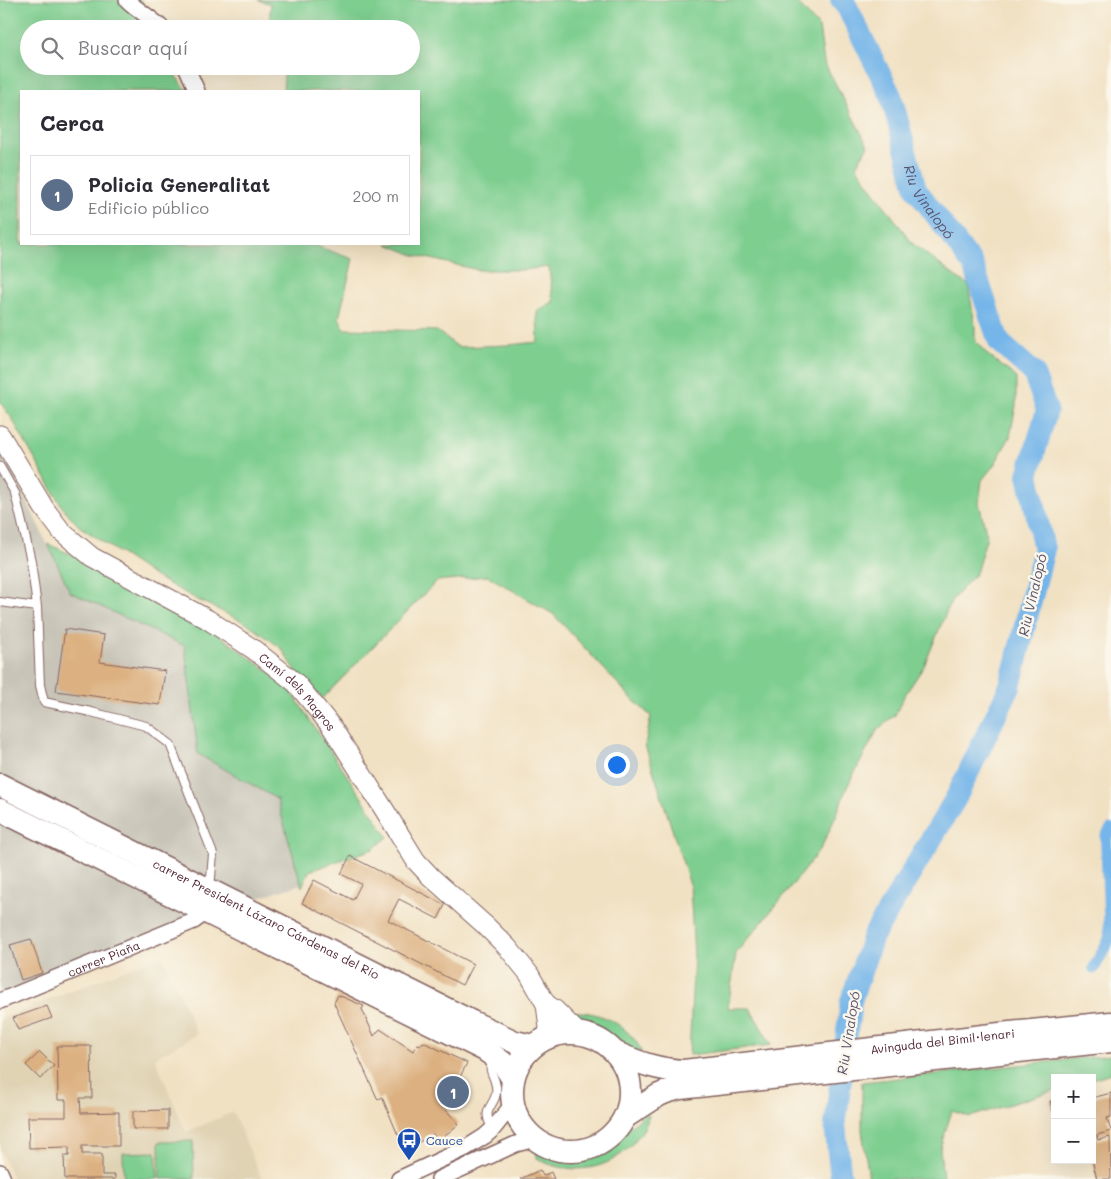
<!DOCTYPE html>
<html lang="es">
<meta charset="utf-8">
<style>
:root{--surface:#fff;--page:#f7f7f7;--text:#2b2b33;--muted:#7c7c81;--line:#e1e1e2;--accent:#111827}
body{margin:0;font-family:Mali,sans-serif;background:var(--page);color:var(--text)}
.controls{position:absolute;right:15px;bottom:15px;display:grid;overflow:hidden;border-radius:0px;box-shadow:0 5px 20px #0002}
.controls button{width:45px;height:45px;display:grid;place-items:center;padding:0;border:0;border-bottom:1px solid var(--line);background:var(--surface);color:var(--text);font:25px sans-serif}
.you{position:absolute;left:616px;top:764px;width:18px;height:18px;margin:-12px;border:4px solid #fff;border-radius:50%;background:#1a73e8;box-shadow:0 0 0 8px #1a73e833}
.badge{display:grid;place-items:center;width:32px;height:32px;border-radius:50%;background:var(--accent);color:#fff;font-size:16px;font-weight:700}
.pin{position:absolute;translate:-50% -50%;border:2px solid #fff;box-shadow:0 1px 5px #0006}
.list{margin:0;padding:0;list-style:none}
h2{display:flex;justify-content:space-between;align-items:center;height:65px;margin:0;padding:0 20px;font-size:21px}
h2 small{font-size:16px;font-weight:400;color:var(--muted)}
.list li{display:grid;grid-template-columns:32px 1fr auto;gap:15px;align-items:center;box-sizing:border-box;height:80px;margin:0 10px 10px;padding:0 10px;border:1px solid var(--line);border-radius:0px}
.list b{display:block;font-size:19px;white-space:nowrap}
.list p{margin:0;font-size:16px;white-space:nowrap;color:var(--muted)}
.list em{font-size:16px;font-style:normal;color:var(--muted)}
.icon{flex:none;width:28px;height:28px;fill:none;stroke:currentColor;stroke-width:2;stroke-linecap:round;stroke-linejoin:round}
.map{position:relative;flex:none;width:1111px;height:1179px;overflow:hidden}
.search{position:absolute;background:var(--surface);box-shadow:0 5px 20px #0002;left:20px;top:20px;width:400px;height:55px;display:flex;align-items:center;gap:12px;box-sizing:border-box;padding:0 18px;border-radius:28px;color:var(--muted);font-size:19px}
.panel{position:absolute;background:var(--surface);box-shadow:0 5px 20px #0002;left:20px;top:90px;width:400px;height:155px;border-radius:0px}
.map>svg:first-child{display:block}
.built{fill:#e0d3b4}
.industrial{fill:#c8c4b8}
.green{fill:#7dce8f;stroke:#64765d}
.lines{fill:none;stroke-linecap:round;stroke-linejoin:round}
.canal{stroke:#74b5e9;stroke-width:12}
.river{stroke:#74b5e9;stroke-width:22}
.building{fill:#dcb080}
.service-casing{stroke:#846360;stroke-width:10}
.minor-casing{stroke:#846360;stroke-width:18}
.tertiary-casing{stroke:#846360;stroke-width:21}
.primary-casing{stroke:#846360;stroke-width:25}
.service{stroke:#fff;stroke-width:8}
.minor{stroke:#fff;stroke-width:15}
.tertiary{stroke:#fff;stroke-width:19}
.primary{stroke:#fff;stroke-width:22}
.labels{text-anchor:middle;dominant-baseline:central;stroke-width:5;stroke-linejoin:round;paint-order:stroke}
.street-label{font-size:12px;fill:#4a1f2b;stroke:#fbf7ec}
.transit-label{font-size:12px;fill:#164399;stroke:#fbf7ec;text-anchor:start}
.water-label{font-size:14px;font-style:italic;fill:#59546e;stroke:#fbf7ec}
</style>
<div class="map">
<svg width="1111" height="1179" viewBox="0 0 1111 1179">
<rect width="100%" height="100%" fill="#fbf7ec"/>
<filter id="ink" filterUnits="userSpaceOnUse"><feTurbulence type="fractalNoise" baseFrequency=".02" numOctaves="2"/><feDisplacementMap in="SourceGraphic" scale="10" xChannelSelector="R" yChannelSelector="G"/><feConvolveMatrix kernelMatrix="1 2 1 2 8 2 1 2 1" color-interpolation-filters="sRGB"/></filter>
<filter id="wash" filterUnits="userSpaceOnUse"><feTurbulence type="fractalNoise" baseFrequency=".0096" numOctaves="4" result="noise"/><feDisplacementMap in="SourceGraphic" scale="20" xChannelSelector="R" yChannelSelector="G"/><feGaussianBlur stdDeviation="1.12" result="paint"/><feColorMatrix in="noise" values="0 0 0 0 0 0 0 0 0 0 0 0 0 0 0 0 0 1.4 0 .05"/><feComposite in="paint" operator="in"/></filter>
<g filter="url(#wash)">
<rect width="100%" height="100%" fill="#f1e1c3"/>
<path class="built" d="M162,955l35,79 -42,24 31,74 47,-20 29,67h-249l-13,-29v-131z"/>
<path class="industrial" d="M0,453l13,19 57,120 115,54 13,108 79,45 24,85 -129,43 -172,67z"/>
<path class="green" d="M0,0h142v18l14,11h-127v37h139l15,20 6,5h-168v153h290l42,15 -14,59 5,11 93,2 21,16 50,-2 30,-3 -1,-31 16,-9 -4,-35 -27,3h-44l-64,-15 -27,-11h32v-153h-136l1,-16 11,-9h116v-37h-143l3,-25 -13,-4h537l24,27 5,35 44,84 -12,20 22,31 35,47 43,33 12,7 7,41v16l14,15 27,21v28l-6,32 -16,28 -12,15 -3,23 8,33 -11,37 -25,28 -27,65 -21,32 -8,17 -17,14 -31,58 -11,29 -15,32 -34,44 -51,61 -8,55h22l21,37 -82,10 5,-100 -4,-70 -45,-140 6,-29 -18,-16 -80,-86 -65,-38 -51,5 -114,117 -18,-14 -24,-36 -33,-24 -50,-24 -44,-24 -75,-50 -17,-19 -51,-90 -11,-15z
M48,544l120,54 118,86 102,153 -15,12 -64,22 -7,16 -25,-88 -79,-45 -13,-108 -115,-54z
M575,1012c26,-1 54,14 66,38l-1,3 -18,-9 -17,-12 -28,-10 -5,-6z
M1111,1055v18l-19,6v-1h-37v12l-85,27 -18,-6 -12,37 3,31h-74l-7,-49v-48z
M646,1114l3,1c-2,10 -7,17 -13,24 -19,26 -50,35 -81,27 -6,-2 -12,-4 -18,-8l-1,-8 17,7 10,2 24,-2 11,-4 12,-7 10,-7 7,-10z
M193,1141l1,38h-34l-1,-37z
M156,1152l2,27h-34l-1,-26z"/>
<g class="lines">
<path class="canal" d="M1094,968l16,-30 -4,-101 5,-8"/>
<path class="river" id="s1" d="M841,0l6,7 44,89 25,93 57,76 26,77 34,30 14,38 -19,65 16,74 -34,137 -54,112 -83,138 -22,65 -16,124 6,54"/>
</g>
<g id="blocks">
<path class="building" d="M65,629l39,6 -4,27 65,9 -5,34 -104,-14z
M350,856l95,49 -7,14 -39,-20 -11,21 85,44 -11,21 -160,-82 12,-23 39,20 8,-16 -20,-10z
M31,939l11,34 -21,7 -11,-35z
M338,995l26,11 -2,3 12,27 6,-7 33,22 4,-7 4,1 2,-3 44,21 -8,16 7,5 -21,25 14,15 -21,17 -5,-7 -24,14 -6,-14 -5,1 -16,-38 -4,3 -44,-97z
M47,1006l5,12 -34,12 -5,-12z
M57,1046h34l1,52h-12l1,15 38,-1v34h-37v8h20v21h13v4h-50l-1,-23h5v-9l-40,1 -1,-31h38v-17h-8z
M40,1052l14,14 -14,13 -14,-14z
M1111,1093v24l-4,1 4,13 -14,4 1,5 12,-3 1,42h-14l-5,-19v-62z
M1055,1100v14h-1l-4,-13z
M168,1110v19h-35v-18z
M540,1170l3,6 8,-4 3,7h-34z"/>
</g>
</g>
<g filter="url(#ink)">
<use href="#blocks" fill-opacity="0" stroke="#846360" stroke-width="1"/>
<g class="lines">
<defs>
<path id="service" d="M0,467l15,26 16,68 6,46 3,78 4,17 47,10 55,14 24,18 43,110 -3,35
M0,602l37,5
M493,1129c-15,-23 6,-22 3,-43 -2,-13 -9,-14 -3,-26"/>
<g id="minor">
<path d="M127,0c11,11 25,18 36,29"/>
<path d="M186,66l11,25"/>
<path id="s2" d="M0,1001l194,-80 12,-9"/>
<path d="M0,1172l3,7"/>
<path d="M399,1179l67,-31 19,-12 8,-7 20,-25"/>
<path d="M439,1179l77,-35 19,-5"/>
</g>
<g id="tertiary">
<path id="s3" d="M0,435l44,73 18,24 30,25 115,62 46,30 43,34 35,43 51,80 34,55 15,16 55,49 22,22 21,26 17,30 9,6 23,23"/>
<path d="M546,1004l3,24 -2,10"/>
</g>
<g id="primary">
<path id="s4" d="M0,785l472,237 43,20 18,4"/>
<path d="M0,810l485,240 17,12 11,17"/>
<circle cx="571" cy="1092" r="59"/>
<path id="s5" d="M616,1053c24,10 42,17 68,18l316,-37 111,-11"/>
<path d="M625,1117l34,-22 7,-3 14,-4 431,-47"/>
</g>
</defs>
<use href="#service" class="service-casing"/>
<use href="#minor" class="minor-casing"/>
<use href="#tertiary" class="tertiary-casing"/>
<use href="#primary" class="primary-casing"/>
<use href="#service" class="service"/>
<use href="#minor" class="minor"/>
<use href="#tertiary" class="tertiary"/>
<use href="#primary" class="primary"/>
</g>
</g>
<defs>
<symbol id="bus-pin" viewBox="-11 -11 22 30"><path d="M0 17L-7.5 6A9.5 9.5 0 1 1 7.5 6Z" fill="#1a4fb4" stroke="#fbf7ec"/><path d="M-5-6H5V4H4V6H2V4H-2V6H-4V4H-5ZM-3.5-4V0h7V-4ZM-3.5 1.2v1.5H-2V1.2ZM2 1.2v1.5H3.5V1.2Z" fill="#fff"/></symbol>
</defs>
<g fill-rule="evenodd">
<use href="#bus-pin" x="395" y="1126" width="28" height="38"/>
</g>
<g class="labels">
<g class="street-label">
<text stroke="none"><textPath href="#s3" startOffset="402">Camí dels Magros</textPath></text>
<text stroke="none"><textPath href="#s4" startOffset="298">carrer President Lázaro Cárdenas del Río</textPath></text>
<text stroke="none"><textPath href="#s2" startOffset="112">carrer Piaña</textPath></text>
<text stroke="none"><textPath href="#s5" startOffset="331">Avinguda del Bimil·lenari</textPath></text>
</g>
<g class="transit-label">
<text x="426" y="1140">Cauce</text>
</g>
<g class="water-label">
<text stroke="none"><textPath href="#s1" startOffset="222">Riu Vinalopó</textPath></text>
<text transform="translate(1032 595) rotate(-77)">Riu Vinalopó</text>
<text transform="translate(848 1033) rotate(-81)">Riu Vinalopó</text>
</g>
</g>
</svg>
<div class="controls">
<button>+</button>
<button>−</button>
</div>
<div class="you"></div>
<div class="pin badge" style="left:453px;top:1092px;background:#5c6f8a">1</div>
<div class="search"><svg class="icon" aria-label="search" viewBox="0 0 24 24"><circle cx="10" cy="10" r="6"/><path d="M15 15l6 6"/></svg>Buscar aquí</div>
<section class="panel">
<h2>Cerca<small></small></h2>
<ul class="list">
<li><span class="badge" style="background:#5c6f8a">1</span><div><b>Policia Generalitat</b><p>Edificio público</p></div><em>200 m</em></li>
</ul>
</section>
</div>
